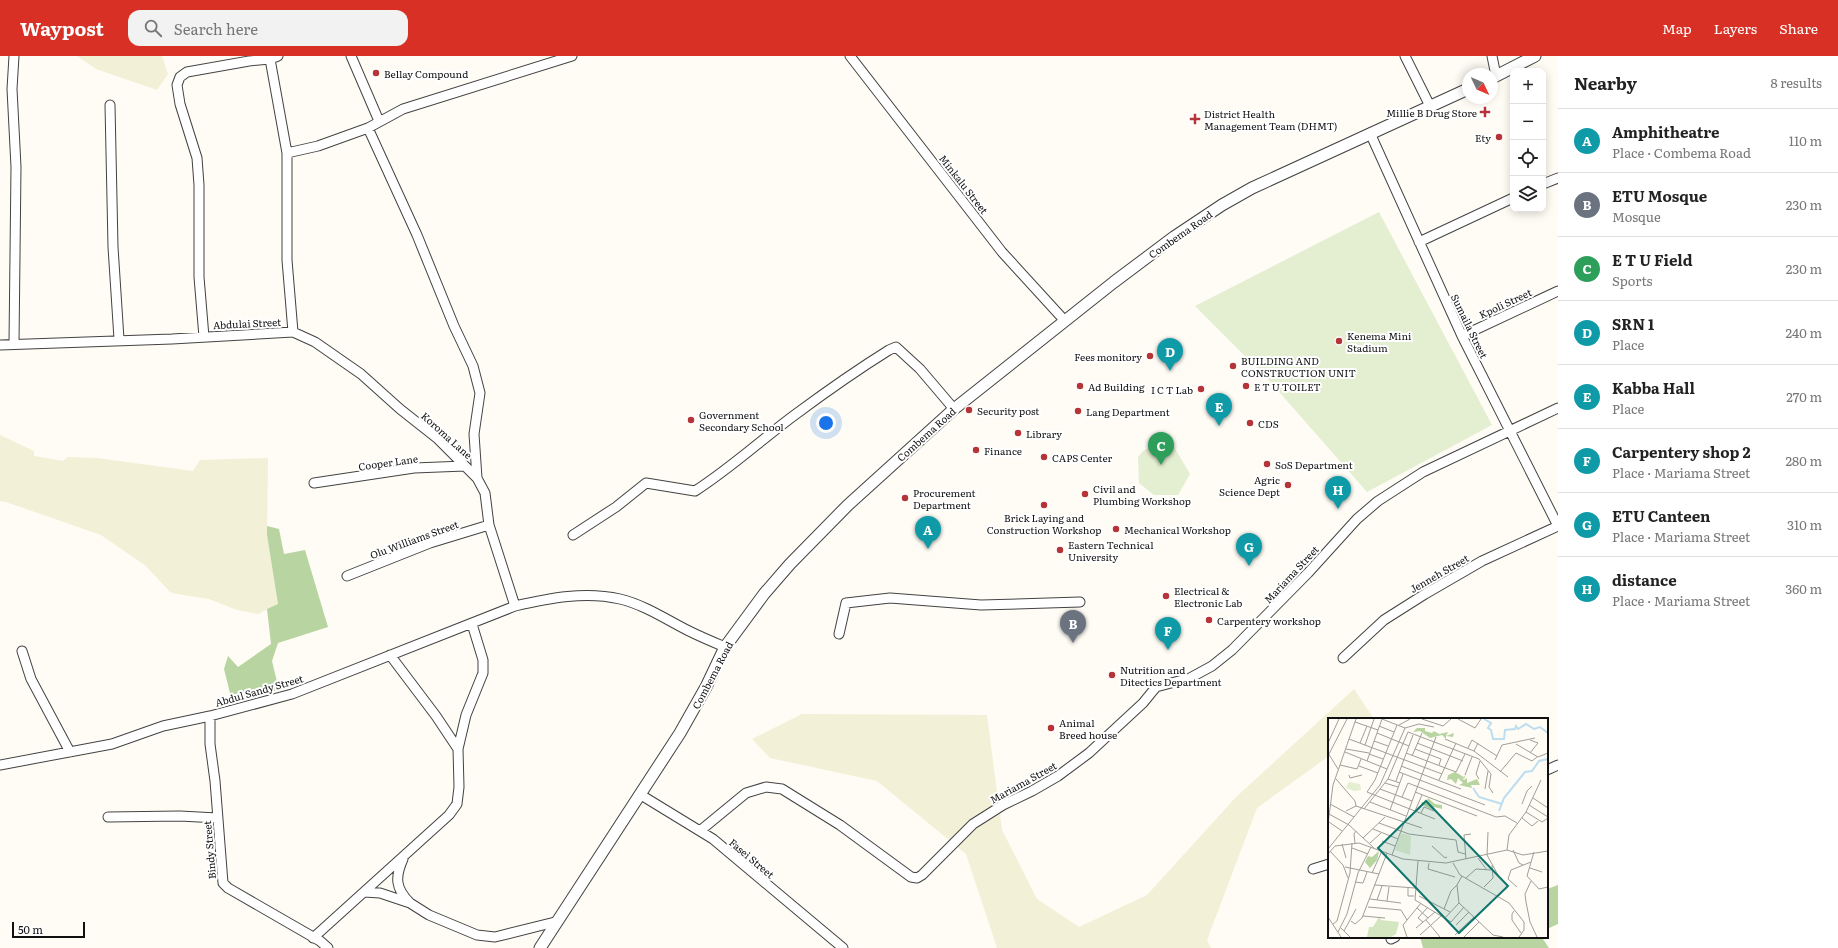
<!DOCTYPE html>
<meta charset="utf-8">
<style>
:root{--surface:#fff;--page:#f2f2f2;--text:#222;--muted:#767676;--line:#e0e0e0;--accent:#d93025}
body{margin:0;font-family:Literata,serif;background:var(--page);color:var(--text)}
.controls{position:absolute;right:12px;top:12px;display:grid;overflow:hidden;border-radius:8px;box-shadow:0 2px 10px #0003}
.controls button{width:36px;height:36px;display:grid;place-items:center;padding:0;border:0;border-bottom:1px solid var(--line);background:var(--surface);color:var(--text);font:20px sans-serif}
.compass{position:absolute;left:1462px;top:12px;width:36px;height:36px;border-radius:50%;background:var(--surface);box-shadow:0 2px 10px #0003;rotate:134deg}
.scale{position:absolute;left:12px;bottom:10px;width:73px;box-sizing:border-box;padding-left:4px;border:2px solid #101010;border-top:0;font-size:11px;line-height:14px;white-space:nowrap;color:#101010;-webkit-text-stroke:3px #fff;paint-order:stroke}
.you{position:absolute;left:826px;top:367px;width:14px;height:14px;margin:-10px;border:3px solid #fff;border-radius:50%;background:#1a73e8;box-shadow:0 0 0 6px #1a73e833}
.badge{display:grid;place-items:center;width:26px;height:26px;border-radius:50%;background:var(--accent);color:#fff;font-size:13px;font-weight:700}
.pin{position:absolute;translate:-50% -33px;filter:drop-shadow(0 1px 2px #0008)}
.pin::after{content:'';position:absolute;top:21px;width:14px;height:12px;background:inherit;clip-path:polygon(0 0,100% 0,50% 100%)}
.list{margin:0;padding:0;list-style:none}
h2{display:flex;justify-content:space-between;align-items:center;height:52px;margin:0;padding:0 16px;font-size:17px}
h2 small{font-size:13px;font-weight:400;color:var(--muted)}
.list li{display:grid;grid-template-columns:26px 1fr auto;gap:12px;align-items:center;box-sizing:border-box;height:64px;padding:0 16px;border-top:1px solid var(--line)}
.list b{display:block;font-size:15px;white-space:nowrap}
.list p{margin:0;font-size:13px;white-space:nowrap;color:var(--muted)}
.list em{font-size:13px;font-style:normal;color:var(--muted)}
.icon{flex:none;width:22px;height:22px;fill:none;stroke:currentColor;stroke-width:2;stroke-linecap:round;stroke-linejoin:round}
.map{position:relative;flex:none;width:1558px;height:892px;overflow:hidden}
header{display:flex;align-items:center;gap:24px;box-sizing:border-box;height:56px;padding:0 20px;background:var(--accent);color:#fff}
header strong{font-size:19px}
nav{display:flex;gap:22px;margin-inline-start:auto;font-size:14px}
.search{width:280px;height:36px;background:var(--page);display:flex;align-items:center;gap:10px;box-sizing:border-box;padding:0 14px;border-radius:12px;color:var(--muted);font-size:15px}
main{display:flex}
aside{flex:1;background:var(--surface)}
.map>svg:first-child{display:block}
.farmland{fill:#f2f0d6}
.forest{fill:#b8d5a1}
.pitch{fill:#e4eed1}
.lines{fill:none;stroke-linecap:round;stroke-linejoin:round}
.minor-casing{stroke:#434343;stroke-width:11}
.tertiary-casing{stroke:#434343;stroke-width:13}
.minor{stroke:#fff;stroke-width:9}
.tertiary{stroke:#fff;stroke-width:11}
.poi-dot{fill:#b43438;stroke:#fff;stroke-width:1.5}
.labels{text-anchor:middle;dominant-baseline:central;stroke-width:4;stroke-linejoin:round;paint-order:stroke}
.poi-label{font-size:10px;fill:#101010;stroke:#fff;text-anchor:start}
.street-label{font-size:10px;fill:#101010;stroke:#fff}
.inset-river{fill:none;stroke:#bdddf1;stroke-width:2}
.inset-road{fill:none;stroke:#9f9e99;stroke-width:1}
.view{fill:#0f766e;fill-opacity:0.15;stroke:#0f766e;stroke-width:2}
.inset-edge{fill:none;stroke:#101010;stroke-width:2}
</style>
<header>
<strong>Waypost</strong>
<div class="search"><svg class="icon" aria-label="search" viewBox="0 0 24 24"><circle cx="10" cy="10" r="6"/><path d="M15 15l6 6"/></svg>Search here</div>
<nav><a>Map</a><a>Layers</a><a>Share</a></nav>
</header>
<main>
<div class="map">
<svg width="1558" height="892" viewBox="0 0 1558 892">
<rect width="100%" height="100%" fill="#fefcf4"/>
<path class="farmland" d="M77,0h85l6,18 -11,16 -61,-21z
M0,379l34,16v5l29,5 5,-4 29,1 96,13 7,-11 68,-2 -1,77 11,69 -20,10 -21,-4 -28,-11 -32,-5 -7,-2 -24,-26 -45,-31 -95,-33 -6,-1z
M1354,633l20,30h-45v37l-72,52 -50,132 4,8h-214l-31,-94 -89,-73 -107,-23 -18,-19 50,-25 185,1 15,115 35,69 42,28 68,-32 89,-98z"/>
<path class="forest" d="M267,470l12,3 5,25 21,-4 23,77 -50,16 -6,18 7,29 -47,11 -8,-32 4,-13 10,11 33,-23 -4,-35 11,-5 -11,-69z
M1558,829v39l-11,5v-40z
M1420,881h124l-1,2 6,9h-126z"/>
<path class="pitch" d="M1379,156l113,213 -125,67 -101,-115 -71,-71z
M1157,388l17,3 16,27 -12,21h-24l-15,-12 -1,-26 5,-6z"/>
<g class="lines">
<defs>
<path id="minor" d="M351,0l28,65
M850,0l152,196 63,69
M1405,0l25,50
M1492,0l4,20
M270,3l17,94v107l6,72
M110,49l3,142 6,92
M368,72l49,107 37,91 19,40 7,27 -6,41 3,44
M1370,77l92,203 96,190
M287,97l31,-7 50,-18 35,-19 169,-53
M1543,128l15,-6
M1419,186l94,-44
M1462,280l96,-45
M204,281l-5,-60v-92l-2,-27 -17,-54 -3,-19 3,-8 7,-5 62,-11 21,-2 8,-3
M14,287l2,-176 -4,-78 2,-33
M0,289l172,-6 121,-7 22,10 46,32 39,35 38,30 39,39 8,15 4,32 26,81
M314,427l100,-15 51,-2
M573,479l43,-28 30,-24 49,8c36,-23 67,-52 101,-77 31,-23 61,-44 93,-64l7,-3 24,22 34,40
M347,520l83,-33 59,-18
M839,578l7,-31 44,-5 91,7 99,-3
M22,595l9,28 39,73
M390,599l46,61 22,33
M1343,602l41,-38 41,-26 57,-33 76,-35
M210,660v28l5,37 8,102 5,5 92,53 8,7
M0,709l112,-21 51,-18 47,-10 82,-22 223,-88c35,-8 70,-15 105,-7 25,6 47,21 69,32 12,6 24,11 36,16
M1547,714l11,-5
M641,739l72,44 130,109
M108,761l72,-1 37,2
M701,774l45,-37 20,-6 16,2 58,36 71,52 6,1 5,-3 51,-51 30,-19 29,-14 26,-15 31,-23 54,-50 13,-16 34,-9 22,-12 20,-16 76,-77 49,-54 21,-18 45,-29 135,-64
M403,803c-8,18 -8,29 7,44
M1313,813l16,-5
M364,836l16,1 30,10 19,12 48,20 18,2 60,-15
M313,882l136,-123 8,-11 2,-17 -1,-38 8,-34 17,-42v-13l-11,-36
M1391,883l4,-2"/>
<path id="tertiary" d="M1492,22l43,-22
M540,892l140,-215 26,-46 19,-40 39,-53 26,-30 58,-59 106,-96 160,-127 60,-45 48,-32 30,-17 216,-99"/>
</defs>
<use href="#minor" class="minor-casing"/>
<use href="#tertiary" class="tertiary-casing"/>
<use href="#minor" class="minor"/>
<use href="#tertiary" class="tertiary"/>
</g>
<g class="poi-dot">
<circle cx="376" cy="17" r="4"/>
<path d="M1483 50h4v4h4v4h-4v4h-4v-4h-4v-4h4z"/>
<path d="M1193 57h4v4h4v4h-4v4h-4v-4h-4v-4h4z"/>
<circle cx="1499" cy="81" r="4"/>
<circle cx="1339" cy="285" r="4"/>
<circle cx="1150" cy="300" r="4"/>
<circle cx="1233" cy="310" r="4"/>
<circle cx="1080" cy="330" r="4"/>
<circle cx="1246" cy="330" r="4"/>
<circle cx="1201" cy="333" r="4"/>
<circle cx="969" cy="354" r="4"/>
<circle cx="1078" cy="355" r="4"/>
<circle cx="691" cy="364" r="4"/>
<circle cx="1250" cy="367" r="4"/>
<circle cx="1018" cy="377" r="4"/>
<circle cx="976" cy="394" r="4"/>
<circle cx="1044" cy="401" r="4"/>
<circle cx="1267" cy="408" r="4"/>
<circle cx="1288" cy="429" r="4"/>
<circle cx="1085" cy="438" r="4"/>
<circle cx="905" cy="442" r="4"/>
<circle cx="1044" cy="449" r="4"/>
<circle cx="1116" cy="473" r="4"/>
<circle cx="1060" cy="494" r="4"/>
<circle cx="1166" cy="540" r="4"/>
<circle cx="1209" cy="564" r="4"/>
<circle cx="1112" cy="619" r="4"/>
<circle cx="1051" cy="672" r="4"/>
</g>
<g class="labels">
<g class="poi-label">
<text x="384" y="17">Bellay Compound</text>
<text x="1477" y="56" text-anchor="end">Millie B Drug Store</text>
<text x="1204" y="57">District Health<tspan x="1204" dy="12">Management Team (DHMT)</tspan></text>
<text x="1491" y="81" text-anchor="end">Ety</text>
<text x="1347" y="279">Kenema Mini<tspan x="1347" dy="12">Stadium</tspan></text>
<text x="1142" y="300" text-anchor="end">Fees monitory</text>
<text x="1241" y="304">BUILDING AND<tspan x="1241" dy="12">CONSTRUCTION UNIT</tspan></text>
<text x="1088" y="330">Ad Building</text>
<text x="1254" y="330">E T U TOILET</text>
<text x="1193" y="333" text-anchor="end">I C T Lab</text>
<text x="977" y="354">Security post</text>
<text x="1086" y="355">Lang Department</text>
<text x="699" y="358">Government<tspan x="699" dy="12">Secondary School</tspan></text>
<text x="1258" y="367">CDS</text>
<text x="1026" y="377">Library</text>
<text x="984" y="394">Finance</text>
<text x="1052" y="401">CAPS Center</text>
<text x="1275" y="408">SoS Department</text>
<text x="1280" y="423" text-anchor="end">Agric<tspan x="1280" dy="12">Science Dept</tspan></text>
<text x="1093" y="432">Civil and<tspan x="1093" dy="12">Plumbing Workshop</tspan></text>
<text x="913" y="436">Procurement<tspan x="913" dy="12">Department</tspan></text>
<text x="1044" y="461" text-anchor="middle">Brick Laying and<tspan x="1044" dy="12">Construction Workshop</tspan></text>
<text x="1124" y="473">Mechanical Workshop</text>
<text x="1068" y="488">Eastern Technical<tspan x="1068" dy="12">University</tspan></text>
<text x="1174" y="534">Electrical &amp;<tspan x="1174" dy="12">Electronic Lab</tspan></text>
<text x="1217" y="564">Carpentery workshop</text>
<text x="1120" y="613">Nutrition and<tspan x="1120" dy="12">Ditectics Department</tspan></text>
<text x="1059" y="666">Animal<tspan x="1059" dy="12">Breed house</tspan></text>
</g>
<g class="street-label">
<text transform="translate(964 128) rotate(52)">Minkalu Street</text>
<text transform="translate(1180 178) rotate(-35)">Combema Road</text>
<text transform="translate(1505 247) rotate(-25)">Kpoli Street</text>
<text transform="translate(247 267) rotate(-3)">Abdulai Street</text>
<text transform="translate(1470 270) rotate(64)">Sumaila Street</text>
<text transform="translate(926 378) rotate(-42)">Combema Road</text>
<text transform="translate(447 379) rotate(42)">Koroma Lane</text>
<text transform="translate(388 406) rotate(-8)">Cooper Lane</text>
<text transform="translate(414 483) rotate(-20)">Olu Williams Street</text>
<text transform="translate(1439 517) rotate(-30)">Jenneh Street</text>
<text transform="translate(1291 518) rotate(-47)">Mariama Street</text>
<text transform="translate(712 619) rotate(-62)">Combema Road</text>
<text transform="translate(259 634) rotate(-16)">Abdul Sandy Street</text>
<text transform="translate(1023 726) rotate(-29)">Mariama Street</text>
<text transform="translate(209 794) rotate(-95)">Bindy Street</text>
<text transform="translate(752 802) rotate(40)">Fasei Street</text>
</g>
</g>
<g transform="translate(1328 662)">
<rect width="220" height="220" fill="#fefcf4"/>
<path d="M51,199l2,3 18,2 -3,12 -5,3h-24l2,-10h4z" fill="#d3e6c0"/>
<path d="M89,10h8v3l7,2 2,-2 5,3 9,-2 -2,4 8,-3 -1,4 -7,-1v3l-4,-4 -12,3 -10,-7 -7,1zM127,54l9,5 2,-3 -2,5 -3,-2 3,3 3,-2v5l10,-4 3,6h-9l1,3 -13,-3 4,-2 -5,-5 -2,6 -5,-5 -4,1 1,-5zM100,80l7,6 7,1v4l-8,-2 -1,3 -12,-6 1,-2 4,1zM51,133l-2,9 -7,8 -5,-6 3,-6 4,1z" fill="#b8d5a1"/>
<path d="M21,64l11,2 1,6 -7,1 -8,-3zM73,115l10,3 -1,19 -15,-5z" fill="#e4eed1"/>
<path class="inset-river" d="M156,1l7,4 -3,5 3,2 2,9h11l1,-9 10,-1 1,-3 2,3 8,-5 8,5 6,-2 8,6M145,70l6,9 23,7M171,93l5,-13 21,-26 7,-1 7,-10 9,-2"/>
<path class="inset-road" d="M54,1l23,9M94,1l21,7 8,-7M130,1l17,9 6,-9M27,4l23,8M69,7l-22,55 -8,12 68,27M71,7l11,-6M51,8l15,6M49,15l32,13M21,21l93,35M117,21l29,12 4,-8M202,22l8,3 -8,10M46,23l14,5M0,25l11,-24M32,25l7,-17M89,25l46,18M188,26l22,13 10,-4M37,27l9,-26M140,30l4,-8 25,16M18,31l23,4M87,31l26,10 -2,6M146,33l34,26M17,34l42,17M0,35l10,16M78,35l50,19 9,-18M1,36l18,-35M41,36l14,5M84,38l10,-23M167,42l7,-15 33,-7M39,43l15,-42M12,47l17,4 4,-10M31,48l19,7M73,48l60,23M71,54l86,33M172,54l16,-19 16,8 5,-4M21,57l1,3 12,-3M137,57l7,-18M8,61l19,22 1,5M60,61l12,4M151,61l-3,-5 4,-13M111,62l17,-37M68,63l17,-46M57,65l13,4M52,71l32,12M157,71l3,-18M87,74l62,24M74,79l6,-14 88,34 9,-1 12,7M205,80l15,10M42,84l36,14M2,86l24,13M194,86l5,-13 5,-5M201,87l19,12M36,91l24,-30 20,-47 71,27 12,15 -2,13 4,6M62,92l13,-36M18,93l10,-5 66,22M87,93l7,-16M198,94l16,10 6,-4M93,95l3,-6 10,4M1,96l20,11 25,23M194,100l10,8 6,-5M1,104l13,9M51,105l30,11 47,6 2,12 7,2M0,106l5,-39 23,-66M45,111l25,10M160,114l-1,23 11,20M35,120l22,-21M54,123l13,5M27,125l-1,-9 2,-3M42,125l11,-10M14,126l4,14M104,128l13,12 2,-1M24,130l16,6M0,131l52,-64 25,-57 14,-4 15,3M179,132l2,-15 17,-23 15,-32M185,132l6,13 4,2M2,133l13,14 5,13M206,134l-7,24 12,13 9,-2M0,136l7,-8 24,-3 44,16 43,4 61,-13 16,5 25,-4M64,137l44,-118M150,140l8,11M138,141l-2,-24 7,-1M90,143l-3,39 36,22 13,-15M101,145l-1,6 27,8M125,145l7,12 49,28 15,19v8l-5,7M17,149l34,7M202,150l12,4M44,155l10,-22M138,160l10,-9 15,1M203,163l-6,13 1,8 4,20 7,15M27,164l8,1 4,-11M47,167l40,3M156,169l9,-9 -1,-13M189,169l-9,-8 3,-9 20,-8M80,170v8h6M91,178l31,16M42,181l31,4M49,182l5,-14M59,183l2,-14M131,185l34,32 10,2M131,185l-2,-18 5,-9M40,189l33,3 6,10M89,190l11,10M116,191l7,-18 6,-6M186,193l-2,3v6l9,13M35,198l22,2M0,199l13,20M117,200l14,-15M98,202l14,17M23,203l4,3 7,-6 25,-65M95,204l-5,-4 10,-11M5,206l4,-3 13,-48 2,-30M128,207l13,-13M13,210l9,9M88,210l19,-16M16,213l12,-22M10,214l9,-18 11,-41 13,-26M92,217l21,-19M127,217l19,-18M79,219l-4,-12 18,-22M136,219l15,-15"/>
<path class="view" d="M98,83l82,85 -49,47 -81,-85z"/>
<rect width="220" height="220" class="inset-edge"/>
</g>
</svg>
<div class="controls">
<button>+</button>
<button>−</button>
<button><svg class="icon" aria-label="locate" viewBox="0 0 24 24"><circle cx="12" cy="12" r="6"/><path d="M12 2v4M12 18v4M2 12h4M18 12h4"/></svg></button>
<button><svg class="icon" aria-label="layers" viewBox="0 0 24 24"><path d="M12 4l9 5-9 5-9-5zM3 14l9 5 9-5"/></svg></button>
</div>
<svg class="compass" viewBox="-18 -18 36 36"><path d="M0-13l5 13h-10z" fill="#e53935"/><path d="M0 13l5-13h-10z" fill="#767676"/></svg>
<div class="scale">50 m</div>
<div class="you"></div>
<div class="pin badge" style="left:928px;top:493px;background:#0f9aa8">A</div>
<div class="pin badge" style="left:1073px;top:587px;background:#6b7280">B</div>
<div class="pin badge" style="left:1161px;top:409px;background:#2e9e5b">C</div>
<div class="pin badge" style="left:1170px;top:315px;background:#0f9aa8">D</div>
<div class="pin badge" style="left:1219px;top:370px;background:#0f9aa8">E</div>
<div class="pin badge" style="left:1168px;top:594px;background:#0f9aa8">F</div>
<div class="pin badge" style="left:1249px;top:510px;background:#0f9aa8">G</div>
<div class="pin badge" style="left:1338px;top:453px;background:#0f9aa8">H</div>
</div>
<aside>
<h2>Nearby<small>8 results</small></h2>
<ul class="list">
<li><span class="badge" style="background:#0f9aa8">A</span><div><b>Amphitheatre</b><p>Place · Combema Road</p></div><em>110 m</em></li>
<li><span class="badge" style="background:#6b7280">B</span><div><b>ETU Mosque</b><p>Mosque</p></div><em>230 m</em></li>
<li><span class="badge" style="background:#2e9e5b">C</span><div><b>E T U Field</b><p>Sports</p></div><em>230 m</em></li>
<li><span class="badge" style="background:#0f9aa8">D</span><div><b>SRN 1</b><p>Place</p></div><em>240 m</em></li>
<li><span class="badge" style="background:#0f9aa8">E</span><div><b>Kabba Hall</b><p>Place</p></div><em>270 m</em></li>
<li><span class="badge" style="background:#0f9aa8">F</span><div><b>Carpentery shop 2</b><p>Place · Mariama Street</p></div><em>280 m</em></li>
<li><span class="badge" style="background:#0f9aa8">G</span><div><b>ETU Canteen</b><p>Place · Mariama Street</p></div><em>310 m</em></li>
<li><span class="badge" style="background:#0f9aa8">H</span><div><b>distance</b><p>Place · Mariama Street</p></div><em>360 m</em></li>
</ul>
</aside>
</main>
